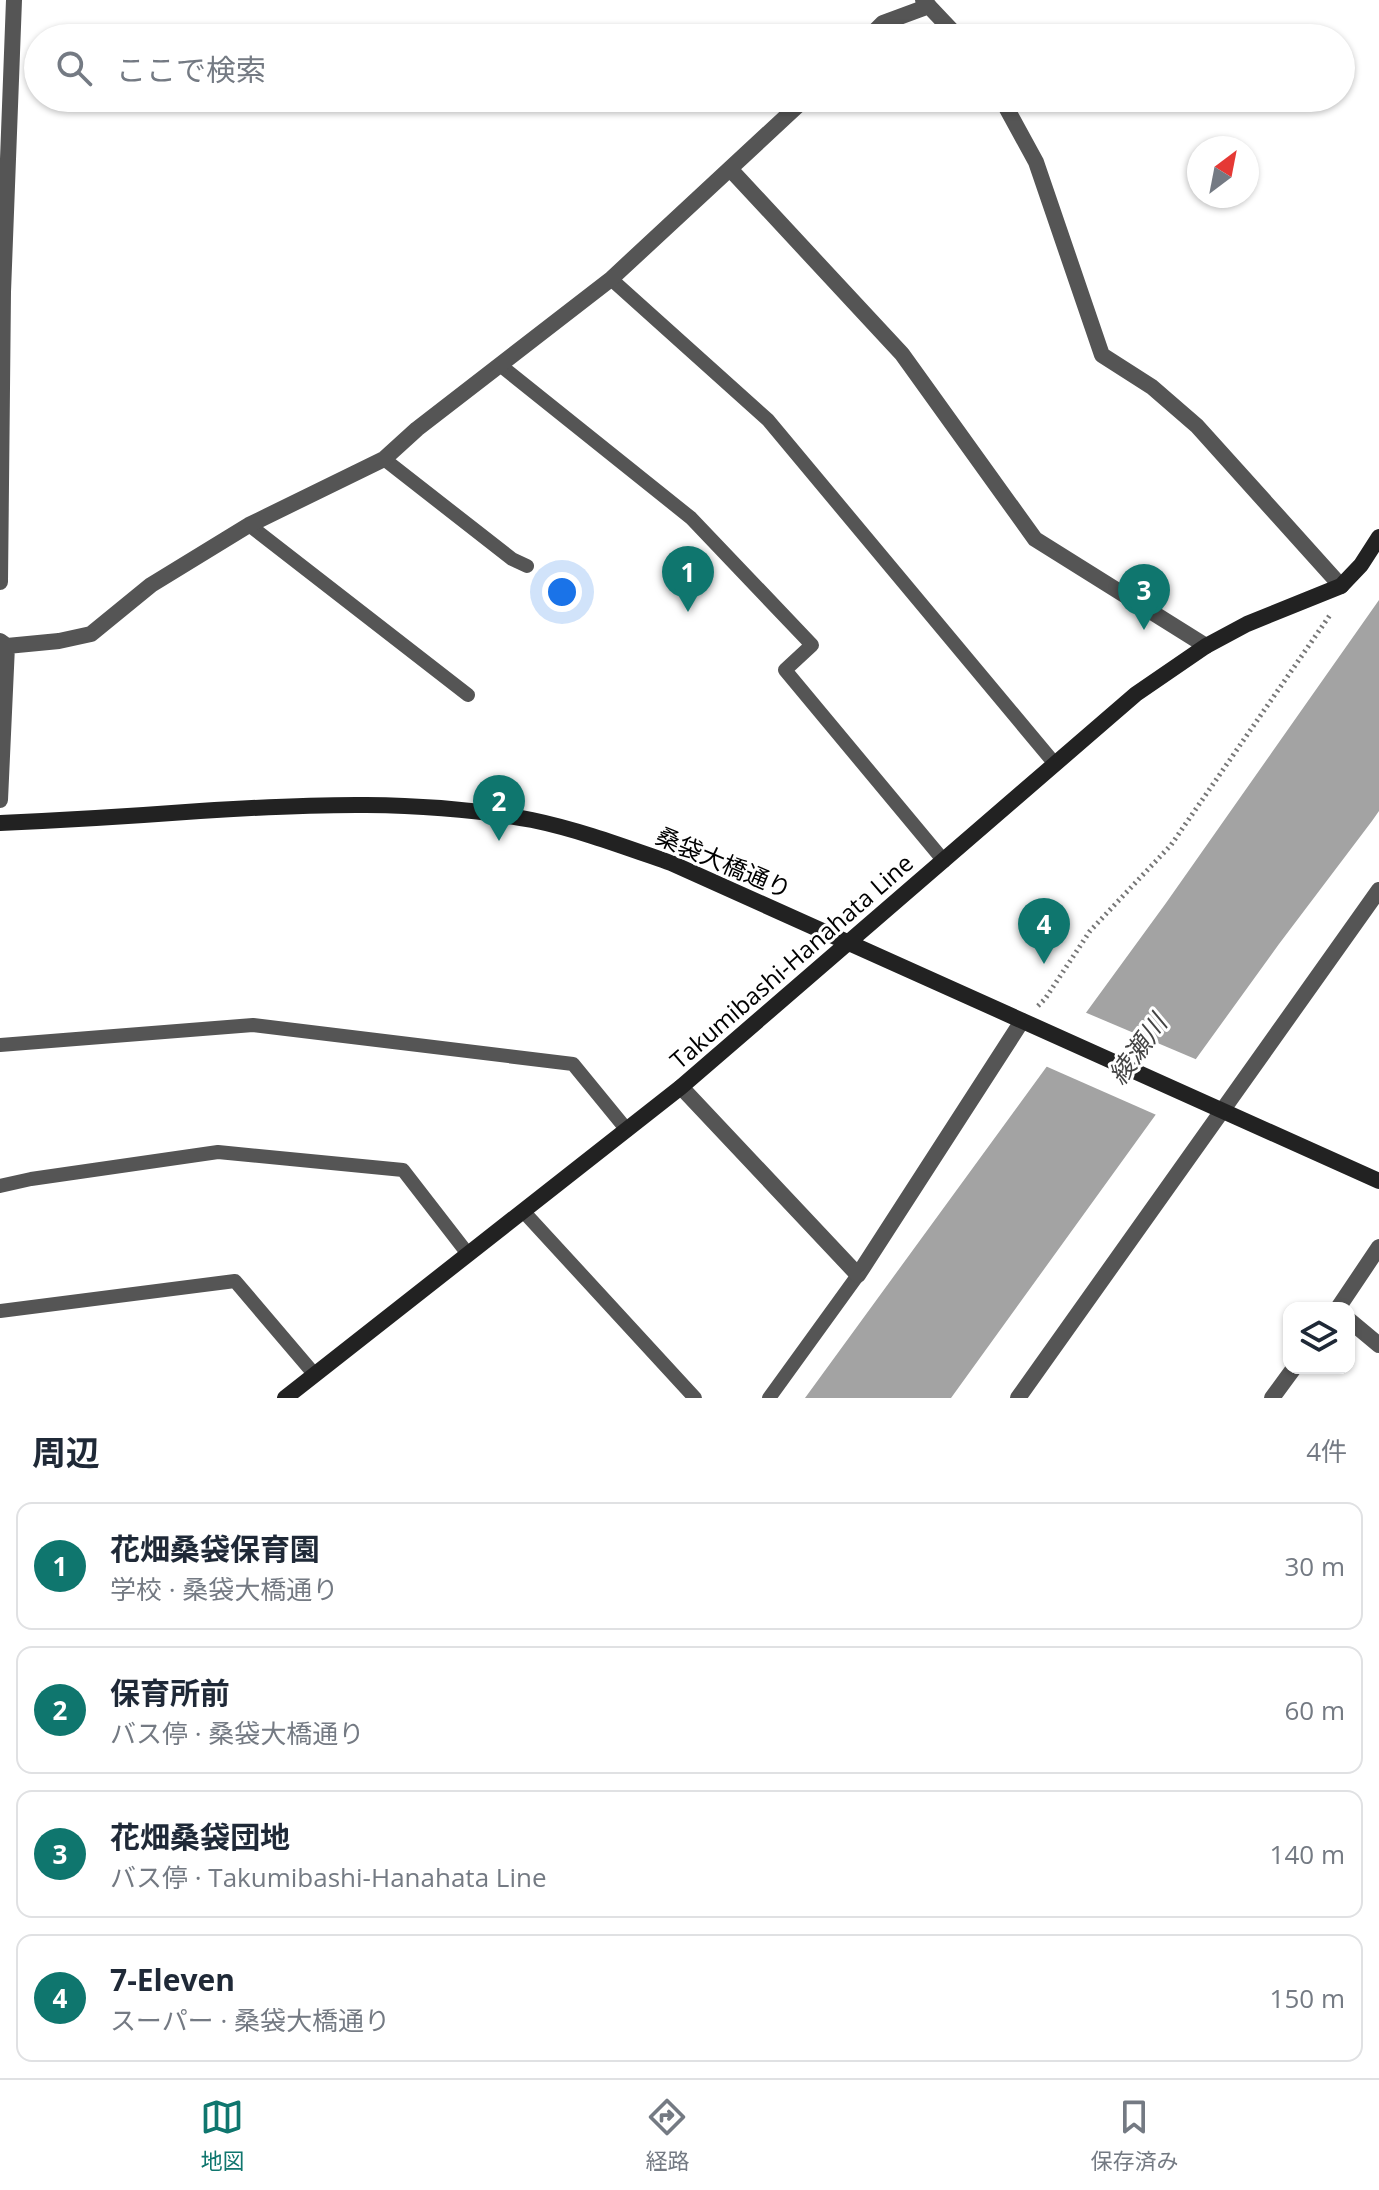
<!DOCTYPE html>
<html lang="ja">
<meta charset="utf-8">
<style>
:root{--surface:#fff;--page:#f2f2f3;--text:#1f2937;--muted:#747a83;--line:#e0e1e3;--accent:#0f766e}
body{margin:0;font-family:"Open Sans","Noto Sans JP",sans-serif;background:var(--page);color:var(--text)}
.controls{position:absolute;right:24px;bottom:24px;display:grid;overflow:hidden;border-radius:16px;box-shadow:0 2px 6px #0004}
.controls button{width:72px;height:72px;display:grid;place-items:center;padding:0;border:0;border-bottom:2px solid var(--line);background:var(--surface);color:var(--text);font:40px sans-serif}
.compass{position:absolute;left:1187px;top:136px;width:72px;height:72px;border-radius:50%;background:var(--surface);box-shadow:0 2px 6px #0004;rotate:32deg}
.you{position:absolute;left:562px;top:592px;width:28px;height:28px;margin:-20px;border:6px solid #fff;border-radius:50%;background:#1a73e8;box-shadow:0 0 0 12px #1a73e833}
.badge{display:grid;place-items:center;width:52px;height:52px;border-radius:50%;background:var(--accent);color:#fff;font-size:26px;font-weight:700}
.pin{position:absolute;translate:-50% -66px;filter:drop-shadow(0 2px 4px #0008)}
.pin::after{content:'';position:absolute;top:42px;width:28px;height:24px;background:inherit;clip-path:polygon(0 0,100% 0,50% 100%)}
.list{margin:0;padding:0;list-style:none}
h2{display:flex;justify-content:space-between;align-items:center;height:104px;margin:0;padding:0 32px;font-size:34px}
h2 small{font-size:26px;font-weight:400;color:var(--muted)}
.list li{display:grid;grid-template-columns:52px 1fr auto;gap:24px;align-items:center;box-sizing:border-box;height:128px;margin:0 16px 16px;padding:0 16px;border:2px solid var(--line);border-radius:16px}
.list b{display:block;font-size:30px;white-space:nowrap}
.list p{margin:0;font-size:26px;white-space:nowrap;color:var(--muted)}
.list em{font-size:26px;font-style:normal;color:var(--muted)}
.icon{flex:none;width:44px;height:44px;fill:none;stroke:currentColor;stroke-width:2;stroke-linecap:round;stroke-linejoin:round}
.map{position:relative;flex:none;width:1379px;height:1398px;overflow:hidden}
.search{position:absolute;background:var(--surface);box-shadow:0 2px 6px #0004;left:24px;right:24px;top:24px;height:88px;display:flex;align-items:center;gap:20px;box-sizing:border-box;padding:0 28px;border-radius:44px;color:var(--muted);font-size:30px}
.sheet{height:680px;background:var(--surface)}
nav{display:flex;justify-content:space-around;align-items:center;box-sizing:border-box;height:112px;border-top:2px solid var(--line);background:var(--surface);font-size:22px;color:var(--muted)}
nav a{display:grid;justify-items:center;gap:4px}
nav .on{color:var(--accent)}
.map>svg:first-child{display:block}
.water{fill:#a3a3a3}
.pier{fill:#fff}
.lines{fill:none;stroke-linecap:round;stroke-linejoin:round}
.path{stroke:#777;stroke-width:5;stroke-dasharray:2 4;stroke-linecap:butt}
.lane{stroke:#555;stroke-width:14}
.street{stroke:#555;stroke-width:16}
.secondary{stroke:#222;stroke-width:16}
.labels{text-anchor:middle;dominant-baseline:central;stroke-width:6;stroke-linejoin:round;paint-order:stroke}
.street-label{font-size:24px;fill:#000;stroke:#fff}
.water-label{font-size:26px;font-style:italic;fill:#444;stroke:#fff}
</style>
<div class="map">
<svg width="1379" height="1398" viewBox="0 0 1379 1398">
<rect width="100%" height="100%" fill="#fff"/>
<path class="water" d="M1379,600v211l-7,10 -93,123 -328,454h-146l361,-495z"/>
<path class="pier" d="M1082,1011l118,50 -39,56 -118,-52z"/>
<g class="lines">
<path class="path" d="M1038,1006l7,-7 45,-68 81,-86 159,-230"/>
<path class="lane" d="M611,279l157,141 287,344
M500,365l191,153 121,127 -27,25 159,191
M384,459l128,100 15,7
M249,525l219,170
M0,1045l253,-20 320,39 54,66
M0,1186l31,-7 187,-27 185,18 65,84
M523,1211l172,187
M0,1311l235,-30 80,94
M769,1398l89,-123"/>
<path class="street" d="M923,0l36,38
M868,38l15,-15 46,-17
M1001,98l35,64 66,193 50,32 45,39 144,160
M731,170l171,184 133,185 171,107
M0,582l3,-290 11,-292
M7,646l52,-5 32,-7 60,-49 98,-60 135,-66 33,-30 194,-150 195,-181
M0,800l7,-154 -7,-5
M681,1087l177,188 164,-254
M1338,1308l41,-61
M1349,1320l30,25
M1018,1398l361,-508
M1272,1398l22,-30"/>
<path class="secondary" d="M0,823c67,-3 133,-7 200,-12 111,-7 222,-12 332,9 48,10 93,27 139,43l708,318
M285,1398l396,-311 455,-393 70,-48 41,-22 94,-38 20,-21 18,-28"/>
</g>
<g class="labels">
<g class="street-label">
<text transform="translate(724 862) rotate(23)">桑袋大橋通り</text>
<text transform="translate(791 961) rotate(-41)">Takumibashi-Hanahata Line</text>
</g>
<g class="water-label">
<text transform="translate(1137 1049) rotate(-54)">綾瀬川</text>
</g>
</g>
</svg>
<div class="controls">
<button><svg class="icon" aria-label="layers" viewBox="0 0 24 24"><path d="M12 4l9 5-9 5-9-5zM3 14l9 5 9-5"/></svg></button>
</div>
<svg class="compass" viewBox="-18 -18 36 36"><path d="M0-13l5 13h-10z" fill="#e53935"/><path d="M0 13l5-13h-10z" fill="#747a83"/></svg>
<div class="you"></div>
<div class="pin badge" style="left:688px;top:612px">1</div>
<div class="pin badge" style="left:499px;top:841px">2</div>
<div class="pin badge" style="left:1144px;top:630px">3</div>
<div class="pin badge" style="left:1044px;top:964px">4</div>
<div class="search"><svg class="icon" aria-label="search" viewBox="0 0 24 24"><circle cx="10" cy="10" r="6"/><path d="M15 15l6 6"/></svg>ここで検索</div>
</div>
<section class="sheet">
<h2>周辺<small>4件</small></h2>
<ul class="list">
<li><span class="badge">1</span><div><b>花畑桑袋保育園</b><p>学校 · 桑袋大橋通り</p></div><em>30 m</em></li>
<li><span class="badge">2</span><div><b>保育所前</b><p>バス停 · 桑袋大橋通り</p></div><em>60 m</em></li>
<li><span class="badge">3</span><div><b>花畑桑袋団地</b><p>バス停 · Takumibashi-Hanahata Line</p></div><em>140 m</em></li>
<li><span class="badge">4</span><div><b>7-Eleven</b><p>スーパー · 桑袋大橋通り</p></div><em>150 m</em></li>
</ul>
</section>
<nav>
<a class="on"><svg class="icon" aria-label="map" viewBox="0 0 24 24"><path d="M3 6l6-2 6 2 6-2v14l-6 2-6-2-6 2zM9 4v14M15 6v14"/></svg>地図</a>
<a><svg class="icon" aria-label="directions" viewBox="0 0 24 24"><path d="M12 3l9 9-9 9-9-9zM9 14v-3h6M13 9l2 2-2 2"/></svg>経路</a>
<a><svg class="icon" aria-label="saved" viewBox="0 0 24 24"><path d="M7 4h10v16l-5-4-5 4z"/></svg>保存済み</a>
</nav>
